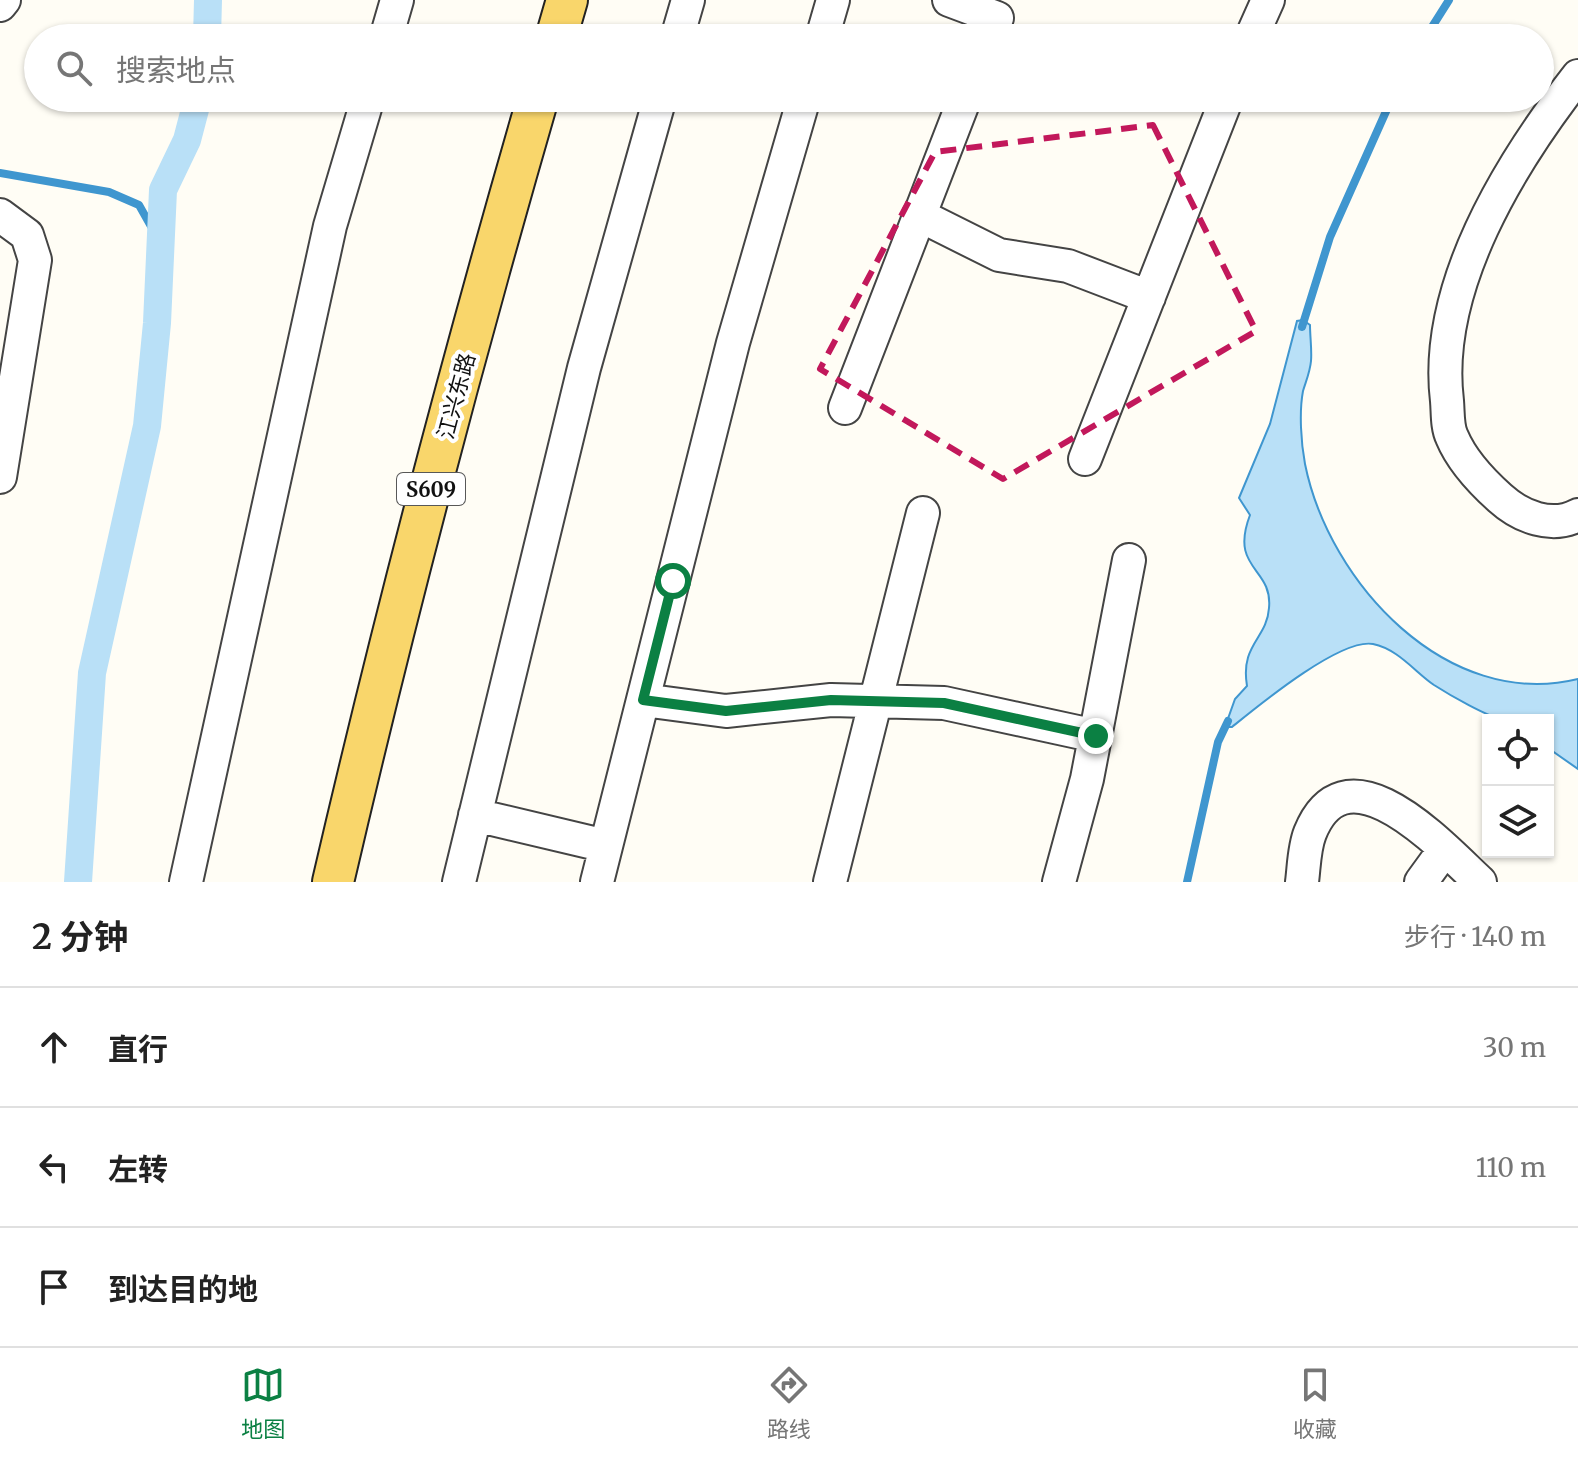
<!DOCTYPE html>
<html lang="zh">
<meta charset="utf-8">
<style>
:root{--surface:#fff;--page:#f6f6f6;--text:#222;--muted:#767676;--line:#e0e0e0;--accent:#0b8043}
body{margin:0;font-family:Merriweather,"Noto Sans SC",serif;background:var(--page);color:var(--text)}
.controls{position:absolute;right:24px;bottom:24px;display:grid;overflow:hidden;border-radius:0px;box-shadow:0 2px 6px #0004}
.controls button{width:72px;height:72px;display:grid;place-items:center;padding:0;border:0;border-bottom:2px solid var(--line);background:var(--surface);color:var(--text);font:40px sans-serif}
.stop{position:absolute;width:24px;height:24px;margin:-18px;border:6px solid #0b8043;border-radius:50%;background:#fff}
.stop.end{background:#0b8043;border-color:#fff;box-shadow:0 2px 8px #0008}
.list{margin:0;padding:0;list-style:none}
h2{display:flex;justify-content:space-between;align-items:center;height:104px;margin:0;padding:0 32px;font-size:34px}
h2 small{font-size:26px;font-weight:400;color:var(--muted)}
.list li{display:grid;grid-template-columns:52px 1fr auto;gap:24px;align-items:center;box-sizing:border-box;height:120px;padding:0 32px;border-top:2px solid var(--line)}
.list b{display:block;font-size:30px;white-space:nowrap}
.list em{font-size:26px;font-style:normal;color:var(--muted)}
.icon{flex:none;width:44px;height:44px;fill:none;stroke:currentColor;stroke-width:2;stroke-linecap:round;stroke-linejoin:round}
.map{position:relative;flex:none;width:1578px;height:882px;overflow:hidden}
.search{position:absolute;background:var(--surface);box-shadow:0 2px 6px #0004;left:24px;right:24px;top:24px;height:88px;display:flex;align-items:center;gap:20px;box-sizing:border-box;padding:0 28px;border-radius:44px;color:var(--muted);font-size:30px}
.sheet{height:464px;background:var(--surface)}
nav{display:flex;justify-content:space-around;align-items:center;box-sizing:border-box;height:112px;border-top:2px solid var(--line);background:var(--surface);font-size:22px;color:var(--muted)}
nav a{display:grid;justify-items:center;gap:4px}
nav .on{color:var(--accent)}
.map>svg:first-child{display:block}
.water{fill:#b9e0f7;stroke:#3f96cf;stroke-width:2}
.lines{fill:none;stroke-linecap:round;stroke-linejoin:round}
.stream{stroke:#3f96cf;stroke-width:8}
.canal{stroke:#b9e0f7;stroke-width:28}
.minor-casing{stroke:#444;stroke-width:36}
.major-casing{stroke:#222;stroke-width:44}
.minor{stroke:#fff;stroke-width:32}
.major{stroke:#f9d66b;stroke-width:40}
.route{stroke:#0b8043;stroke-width:10}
.marked{fill:none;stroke:#c2185b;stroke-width:6;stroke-dasharray:16 10;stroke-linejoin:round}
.labels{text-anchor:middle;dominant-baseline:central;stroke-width:8;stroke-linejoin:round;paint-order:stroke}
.shield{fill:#fff;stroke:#585858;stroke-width:2}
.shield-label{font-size:20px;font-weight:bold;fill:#111}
.street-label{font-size:22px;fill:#111;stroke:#fff}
</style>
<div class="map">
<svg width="1578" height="882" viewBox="0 0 1578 882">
<rect width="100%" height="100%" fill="#fffdf5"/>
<path class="water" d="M1303,320l7,5c0,12 2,25 1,36 -1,11 -5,20 -8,30 -4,21 -2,52 2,73 24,119 142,247 273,215v90l-30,-21v-28c-14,0 -29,2 -43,0 -16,-2 -57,-26 -71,-35 -19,-13 -36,-36 -61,-41 -33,-6 -115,62 -141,83h-7l10,-28 12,-13c-7,-42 20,-47 22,-78 4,-41 -40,-38 -19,-93l-11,-17 31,-74 27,-103z"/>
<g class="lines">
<path class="stream" d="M1425,38l24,-38
M0,173l109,19 30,13 22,39
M1302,327l28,-90 62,-139
M1187,882l31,-140 10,-21"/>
<path class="canal" d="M207,38l1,-38
M78,882l14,-209 55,-247 10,-103 6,-133 24,-50 11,-42"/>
<defs>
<path id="minor" d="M949,0l48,18
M0,5l4,-5
M386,38l11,-38
M677,38l11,-38
M822,38l11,-38
M1251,38l17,-38
M1578,76c-67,86 -145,211 -131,325 1,11 0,26 5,36 10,24 29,44 48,61 21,19 52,31 78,17
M0,215l27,20 8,25 -35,217
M919,215l80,40 69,11 81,31
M845,408l120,-310
M1085,459l142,-361
M643,700l83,11 105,-11 113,3 152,33
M475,815l131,31
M186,882l144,-656 38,-128
M459,882l125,-514 76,-270
M597,882l136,-539 71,-245
M830,882l93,-369
M1059,882l28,-103 42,-219
M1302,882c2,-15 2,-34 8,-49 37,-92 133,15 170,49
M1421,882l24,-33"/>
<path id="major" d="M556,38l11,-38
M333,882c61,-263 130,-525 205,-784"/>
</defs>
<use href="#minor" class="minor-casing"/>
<use href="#major" class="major-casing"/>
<use href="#minor" class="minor"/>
<use href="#major" class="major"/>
</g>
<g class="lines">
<path class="route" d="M673,581l-30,119 83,11 105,-11 113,3 152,33"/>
</g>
<path class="marked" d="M1153,125l103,206 -253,148 -183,-110 115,-217z"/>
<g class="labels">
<rect class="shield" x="397" y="473" width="68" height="32" rx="6"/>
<g class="shield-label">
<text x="431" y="489">S609</text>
</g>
<g class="street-label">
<text transform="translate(456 396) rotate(-75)">江兴东路</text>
</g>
</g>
</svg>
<div class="controls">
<button><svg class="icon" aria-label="locate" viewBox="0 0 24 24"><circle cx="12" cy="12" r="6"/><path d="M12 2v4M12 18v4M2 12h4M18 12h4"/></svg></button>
<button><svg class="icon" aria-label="layers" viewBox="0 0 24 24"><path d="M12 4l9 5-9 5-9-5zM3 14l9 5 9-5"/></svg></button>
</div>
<div class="stop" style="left:673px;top:581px"></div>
<div class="stop end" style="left:1096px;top:736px"></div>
<div class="search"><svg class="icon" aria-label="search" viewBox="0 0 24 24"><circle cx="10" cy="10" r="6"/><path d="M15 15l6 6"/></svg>搜索地点</div>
</div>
<section class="sheet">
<h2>2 分钟<small>步行 · 140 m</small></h2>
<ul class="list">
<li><svg class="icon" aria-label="ahead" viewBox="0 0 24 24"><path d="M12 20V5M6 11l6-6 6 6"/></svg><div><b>直行</b></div><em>30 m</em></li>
<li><svg class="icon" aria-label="left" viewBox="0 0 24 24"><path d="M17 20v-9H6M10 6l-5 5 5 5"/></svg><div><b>左转</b></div><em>110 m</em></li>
<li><svg class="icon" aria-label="arrive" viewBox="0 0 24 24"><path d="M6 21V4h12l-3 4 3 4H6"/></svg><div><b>到达目的地</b></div></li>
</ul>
</section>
<nav>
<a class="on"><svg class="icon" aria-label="map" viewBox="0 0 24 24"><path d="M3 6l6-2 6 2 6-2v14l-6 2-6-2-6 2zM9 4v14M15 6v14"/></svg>地图</a>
<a><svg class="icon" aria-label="directions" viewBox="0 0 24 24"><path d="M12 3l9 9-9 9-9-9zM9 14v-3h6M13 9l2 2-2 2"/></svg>路线</a>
<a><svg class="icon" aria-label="saved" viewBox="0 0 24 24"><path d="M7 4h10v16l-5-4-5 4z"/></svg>收藏</a>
</nav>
